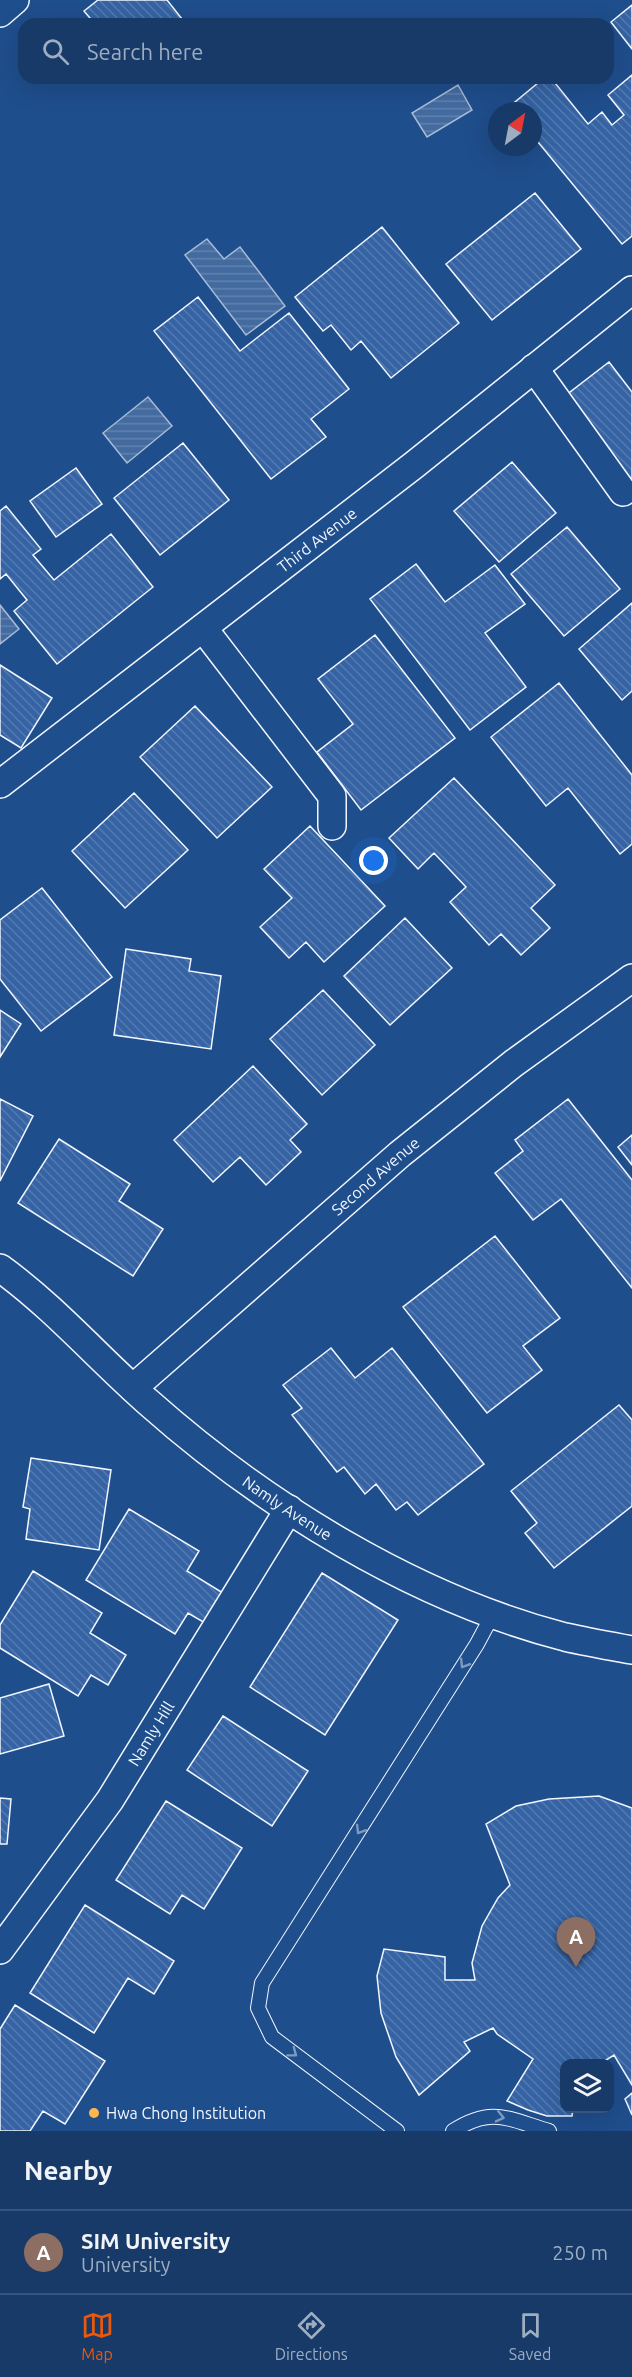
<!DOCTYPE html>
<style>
:root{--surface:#173a69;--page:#244571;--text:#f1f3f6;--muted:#9eadc0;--line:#36547d;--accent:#ea580c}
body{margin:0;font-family:Ubuntu,sans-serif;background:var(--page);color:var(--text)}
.controls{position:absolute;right:18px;bottom:18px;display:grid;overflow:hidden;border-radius:12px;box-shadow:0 6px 24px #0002}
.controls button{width:54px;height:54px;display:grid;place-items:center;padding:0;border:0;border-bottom:2px solid var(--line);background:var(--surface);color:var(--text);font:30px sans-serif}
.compass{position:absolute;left:488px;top:102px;width:54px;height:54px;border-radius:50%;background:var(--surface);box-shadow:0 6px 24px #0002;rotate:32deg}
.you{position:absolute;left:374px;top:861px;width:21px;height:21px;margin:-15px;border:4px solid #fff;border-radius:50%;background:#1a73e8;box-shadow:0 0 0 9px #1a73e833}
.badge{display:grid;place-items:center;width:39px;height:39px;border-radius:50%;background:var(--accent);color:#fff;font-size:20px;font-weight:700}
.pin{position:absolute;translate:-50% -50px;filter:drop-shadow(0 2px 3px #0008)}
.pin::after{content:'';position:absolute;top:32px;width:21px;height:18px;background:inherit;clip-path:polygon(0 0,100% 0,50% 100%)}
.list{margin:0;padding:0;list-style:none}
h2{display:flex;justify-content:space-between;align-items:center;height:78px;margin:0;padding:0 24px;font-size:26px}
h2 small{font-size:20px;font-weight:400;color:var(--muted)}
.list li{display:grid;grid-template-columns:39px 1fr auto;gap:18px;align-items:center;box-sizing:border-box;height:84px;padding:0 24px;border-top:2px solid var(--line)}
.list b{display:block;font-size:22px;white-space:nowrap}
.list p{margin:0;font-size:20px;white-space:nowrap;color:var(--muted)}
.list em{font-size:20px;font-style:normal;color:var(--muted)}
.icon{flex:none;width:33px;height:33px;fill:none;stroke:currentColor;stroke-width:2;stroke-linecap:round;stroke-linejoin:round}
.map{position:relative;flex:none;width:632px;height:2131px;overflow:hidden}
.search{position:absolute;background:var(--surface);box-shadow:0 6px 24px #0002;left:18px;right:18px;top:18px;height:66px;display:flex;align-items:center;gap:15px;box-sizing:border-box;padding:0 21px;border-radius:18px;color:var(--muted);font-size:22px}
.sheet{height:162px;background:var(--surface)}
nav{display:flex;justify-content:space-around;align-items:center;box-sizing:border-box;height:84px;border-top:2px solid var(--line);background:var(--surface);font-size:16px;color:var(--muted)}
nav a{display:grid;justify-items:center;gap:3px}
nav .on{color:var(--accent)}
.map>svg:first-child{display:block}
.water{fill:url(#water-rules);stroke:#a8bbd7;stroke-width:1.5}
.building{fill:url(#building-back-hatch);stroke:#f2f6ff;stroke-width:1.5}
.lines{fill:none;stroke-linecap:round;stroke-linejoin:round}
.service-casing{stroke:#f2f6ff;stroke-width:16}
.minor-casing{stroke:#f2f6ff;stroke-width:30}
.service{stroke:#1f4e8c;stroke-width:14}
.minor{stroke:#1f4e8c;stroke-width:27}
.oneway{stroke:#7e9ac0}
.poi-dot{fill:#ffb74d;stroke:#1f4e8c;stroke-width:2}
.labels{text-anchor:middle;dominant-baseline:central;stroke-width:4.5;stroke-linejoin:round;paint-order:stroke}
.street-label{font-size:16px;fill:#f2f6ff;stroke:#1f4e8c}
.poi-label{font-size:16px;fill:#f2f6ff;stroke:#1f4e8c;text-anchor:start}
</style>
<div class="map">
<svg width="632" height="2131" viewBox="0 0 632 2131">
<defs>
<pattern id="water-rules" width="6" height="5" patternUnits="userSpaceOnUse" patternTransform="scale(1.5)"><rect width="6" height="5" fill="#446ba0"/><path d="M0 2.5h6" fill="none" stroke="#5f81ae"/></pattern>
<pattern id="building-back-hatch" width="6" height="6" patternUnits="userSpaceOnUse" patternTransform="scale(1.5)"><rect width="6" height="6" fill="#3563a3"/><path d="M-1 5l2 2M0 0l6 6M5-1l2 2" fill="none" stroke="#537ab1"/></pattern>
</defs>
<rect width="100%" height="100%" fill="#1f4e8c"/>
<path class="water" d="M458,85l14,25 -45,27 -15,-24z
M207,239l17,20 16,-12 45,59 -39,29 -61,-80z
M148,397l24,29 -45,37 -24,-30z
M0,605l19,24 -19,15z"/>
<path class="building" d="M98,0h69l19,24h-91l-11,-13z
M632,5v44l-21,-27z
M632,75v161l-10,8 -89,-108v-25h-21l-3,-4 35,-29h7l37,46 14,-12 10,13 12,-10 -16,-20z
M535,193l46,56 -89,71 -46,-56z
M382,227l77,96 -68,55 -30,-37 -10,9 -20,-25 -8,6 -28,-34z
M198,297l42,54 49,-38 60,76 -38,30 15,18 -55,42 -117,-148z
M609,362l23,30v89l-67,-85z
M183,443l46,57 -69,55 -46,-57z
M512,462l44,51 -57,49 -45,-51z
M76,468l26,36 -46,33 -26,-36z
M6,506l35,43 -8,6 21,25 57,-46 42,53 -96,77 -43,-53 13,-11 -21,-26 -6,5v-68z
M567,527l53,62 -56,47 -53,-62z
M416,564l29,38 50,-37 30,39 -40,29 41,54 -56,43 -100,-131z
M632,603v88l-10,9 -43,-51z
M375,635l80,103 -94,72 -44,-58 36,-28 -35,-45z
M0,665l52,33 -31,50 -21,-13z
M559,683l73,92v69l-12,10 -52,-66 -22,18 -55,-69z
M195,706l77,81 -55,51 -77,-81z
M454,778l101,107 -24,23 19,20 -29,27 -20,-21 -12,11 -39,-43 16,-15 -32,-34 -16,16 -29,-31z
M134,793l54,57 -63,58 -53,-57z
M310,826l75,80 -61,56 -18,-20 -17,16 -29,-31 32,-29 -28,-29z
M42,888l70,89 -71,54 -41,-52v-59z
M405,918l47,50 -62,57 -46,-49z
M126,949l65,10 -2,12 32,5 -10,73 -97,-14z
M323,990l52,55 -53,50 -52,-56z
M0,1010l21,14 -21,33z
M253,1066l54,58 -17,16 11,12 -35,33 -26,-28 -27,25 -39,-42z
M0,1099l33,17 -33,65z
M568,1099l64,81v108l-71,-89 -28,21 -38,-47 28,-22 -8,-11z
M632,1135v30l-14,-18z
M59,1139l71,45 -11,17 44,28 -30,47 -115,-73z
M495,1236l65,82 -37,28 19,24 -55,43 -84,-106z
M331,1348l24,30 37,-30 92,116 -66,51 -11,-13 -11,8 -20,-26 -11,10 -21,-27 -7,5 -45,-57 10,-7 -19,-23z
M619,1405l13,15v86l-78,62 -29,-35 12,-10 -26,-32z
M31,1458l80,12 -12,80 -73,-11 4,-30 -7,-2z
M129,1509l70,42 -12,20 36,22 -18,30 -17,-10 -13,21 -89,-54z
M33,1571l69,42 -12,20 36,22 -18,30 -17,-10 -13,21 -78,-48v-23z
M322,1573l76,47 -73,115 -75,-48z
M49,1684l15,52 -64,18v-56z
M223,1716l85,55 -36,55 -85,-56z
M599,1796l33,12v277l-18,-30 -11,7 -39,2v44h9l-1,8h-25l-19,-6 -21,-9 26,-42 -36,-25 -4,-6 -29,14 6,9 -51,44 -23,-38 -15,-44 -4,-37 7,-27 61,8v23h30l-3,-17 10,-37 16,-28 12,-13 -24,-61 30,-18 33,-7z
M0,1798l11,1 -4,45h-7z
M166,1801l76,47 -38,61 -22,-14 -12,19 -54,-34z
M85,1905l89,56 -20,33 -26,-16 -34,55 -64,-40z
M15,2005l90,56 -40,63 -22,-13 -13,20h-30v-102z
M632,2093v22l-7,-16z"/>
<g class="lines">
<defs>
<path id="service" d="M397,2131l-125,-94 -14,-29 4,-25 215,-339 16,-30
M453,2131c39,-25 55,-12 96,0"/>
<g id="minor">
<path d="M0,13l15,-13"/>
<path d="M534,368l89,124"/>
<path d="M203,628l129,168v30"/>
<path id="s1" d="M0,784l414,-319 218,-175"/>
<path id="s2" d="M0,1268c54,39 98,90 148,134 116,103 266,196 417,235 22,5 45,9 67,13"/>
<path id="s3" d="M133,1388l267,-234 114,-91 118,-85"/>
<path id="s4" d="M0,1950l110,-150 179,-291"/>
</g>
</defs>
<use href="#service" class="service-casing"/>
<use href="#minor" class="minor-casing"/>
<use href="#service" class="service"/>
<use href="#minor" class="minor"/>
</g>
<defs><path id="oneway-chevron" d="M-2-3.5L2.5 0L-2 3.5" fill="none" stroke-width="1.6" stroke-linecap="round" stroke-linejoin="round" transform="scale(1.5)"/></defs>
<g class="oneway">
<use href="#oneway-chevron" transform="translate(464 1664) rotate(122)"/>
<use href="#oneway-chevron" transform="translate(360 1830) rotate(122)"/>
<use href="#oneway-chevron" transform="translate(293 2053) rotate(37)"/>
<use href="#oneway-chevron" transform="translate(500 2117) rotate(13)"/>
</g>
<circle class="poi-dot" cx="94" cy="2113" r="6"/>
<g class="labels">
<g class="street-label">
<text stroke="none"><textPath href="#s1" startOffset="400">Third Avenue</textPath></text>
<text stroke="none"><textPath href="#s3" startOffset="322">Second Avenue</textPath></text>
<text stroke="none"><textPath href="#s2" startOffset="375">Namly Avenue</textPath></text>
<text stroke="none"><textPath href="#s4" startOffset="264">Namly Hill</textPath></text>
</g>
<g class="poi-label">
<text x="106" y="2113">Hwa Chong Institution</text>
</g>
</g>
</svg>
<div class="controls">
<button><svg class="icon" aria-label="layers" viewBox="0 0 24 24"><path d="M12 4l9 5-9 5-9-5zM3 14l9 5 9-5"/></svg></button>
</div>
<svg class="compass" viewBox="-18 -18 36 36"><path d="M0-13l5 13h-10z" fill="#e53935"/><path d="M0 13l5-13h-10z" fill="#9eadc0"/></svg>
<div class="you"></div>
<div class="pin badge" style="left:576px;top:1967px;background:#8d6e63">A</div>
<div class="search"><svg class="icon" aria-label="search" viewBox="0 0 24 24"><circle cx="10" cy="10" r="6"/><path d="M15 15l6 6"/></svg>Search here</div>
</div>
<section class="sheet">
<h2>Nearby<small></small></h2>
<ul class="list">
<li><span class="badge" style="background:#8d6e63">A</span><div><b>SIM University</b><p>University</p></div><em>250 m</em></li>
</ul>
</section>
<nav>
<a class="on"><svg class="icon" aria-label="map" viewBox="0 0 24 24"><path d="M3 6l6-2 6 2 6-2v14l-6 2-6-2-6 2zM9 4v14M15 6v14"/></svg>Map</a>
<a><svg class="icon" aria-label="directions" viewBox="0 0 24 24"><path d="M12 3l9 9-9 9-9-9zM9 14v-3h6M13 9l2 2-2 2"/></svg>Directions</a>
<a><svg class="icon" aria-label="saved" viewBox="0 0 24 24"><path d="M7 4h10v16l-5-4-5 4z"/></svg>Saved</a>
</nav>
